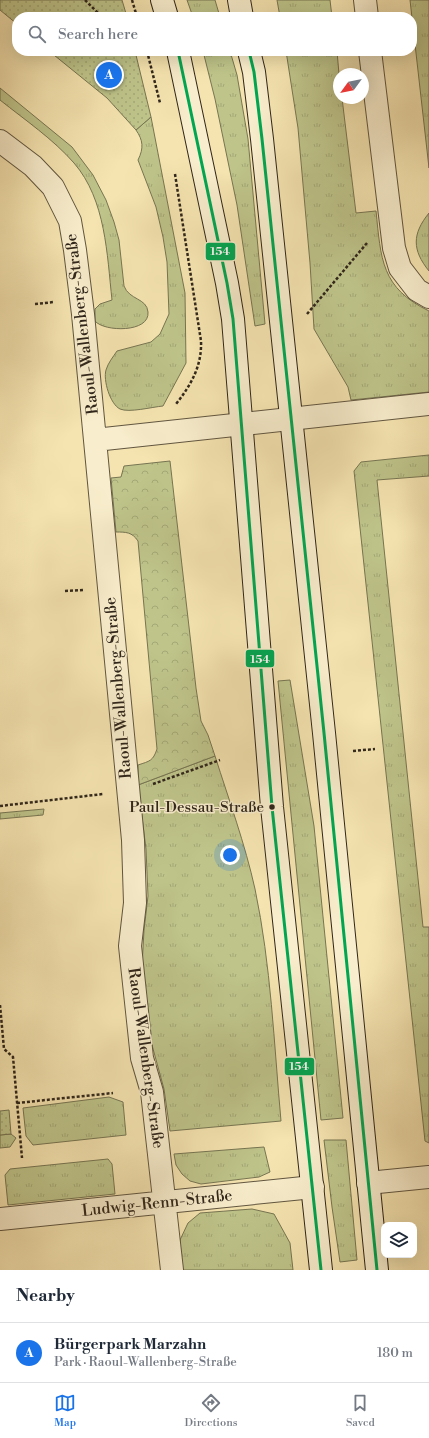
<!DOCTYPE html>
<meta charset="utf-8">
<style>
:root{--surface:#fff;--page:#f6f6f7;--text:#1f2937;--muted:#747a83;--line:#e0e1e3;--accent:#1a73e8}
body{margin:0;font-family:"Libre Bodoni",serif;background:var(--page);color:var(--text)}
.controls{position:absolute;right:12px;bottom:12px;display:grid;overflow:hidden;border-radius:8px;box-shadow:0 4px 16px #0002}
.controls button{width:36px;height:36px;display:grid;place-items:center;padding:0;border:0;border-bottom:1px solid var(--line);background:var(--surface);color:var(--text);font:20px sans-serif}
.compass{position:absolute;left:333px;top:68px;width:36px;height:36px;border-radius:50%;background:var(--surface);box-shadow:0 4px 16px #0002;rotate:237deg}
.you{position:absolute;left:230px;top:855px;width:14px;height:14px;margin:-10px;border:3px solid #fff;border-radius:50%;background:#1a73e8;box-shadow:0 0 0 6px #1a73e833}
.badge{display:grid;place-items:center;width:26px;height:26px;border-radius:50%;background:var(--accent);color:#fff;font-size:13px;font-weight:700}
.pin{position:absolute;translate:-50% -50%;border:2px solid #fff;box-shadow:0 1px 4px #0006}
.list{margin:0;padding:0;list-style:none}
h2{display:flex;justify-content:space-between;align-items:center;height:52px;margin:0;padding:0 16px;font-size:17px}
h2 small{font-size:13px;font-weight:400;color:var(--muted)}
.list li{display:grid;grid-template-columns:26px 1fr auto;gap:12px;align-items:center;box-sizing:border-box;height:60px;padding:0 16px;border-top:1px solid var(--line)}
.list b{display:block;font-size:15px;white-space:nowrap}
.list p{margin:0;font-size:13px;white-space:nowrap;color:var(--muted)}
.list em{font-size:13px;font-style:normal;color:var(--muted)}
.icon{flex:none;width:22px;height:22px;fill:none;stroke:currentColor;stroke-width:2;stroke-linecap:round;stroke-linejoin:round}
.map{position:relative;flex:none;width:429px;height:1270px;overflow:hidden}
.search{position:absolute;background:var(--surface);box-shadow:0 4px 16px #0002;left:12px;right:12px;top:12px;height:44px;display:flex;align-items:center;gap:10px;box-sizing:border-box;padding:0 14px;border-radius:16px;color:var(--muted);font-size:15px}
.sheet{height:112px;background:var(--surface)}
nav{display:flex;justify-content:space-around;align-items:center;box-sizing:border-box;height:56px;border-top:1px solid var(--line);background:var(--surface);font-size:11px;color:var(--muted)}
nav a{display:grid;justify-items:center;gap:2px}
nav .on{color:var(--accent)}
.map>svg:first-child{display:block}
.grass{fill:url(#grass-tufts);stroke:#777552}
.forest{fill:url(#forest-crowns);stroke:#777552}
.park{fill:url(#park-dots);stroke:#777552}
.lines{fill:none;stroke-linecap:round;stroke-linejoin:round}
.minor-casing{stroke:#615640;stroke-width:24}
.secondary-casing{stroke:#30261b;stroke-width:24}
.path{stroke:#30261b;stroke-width:2.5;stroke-dasharray:3 2;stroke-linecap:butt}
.minor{stroke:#f8edcc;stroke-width:22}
.secondary{stroke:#f8edcc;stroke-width:22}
.bus-1-casing{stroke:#f8edcc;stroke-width:6}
.bus-1{stroke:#00a651;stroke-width:3}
.bus-dot{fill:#30261b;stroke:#f8edcc;stroke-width:1.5}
.labels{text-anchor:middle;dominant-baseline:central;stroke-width:3;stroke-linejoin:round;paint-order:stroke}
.bus-label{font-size:15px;fill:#30261b;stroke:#f8edcc;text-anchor:end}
.street-label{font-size:16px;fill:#30261b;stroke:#f8edcc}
.line-badge{stroke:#f8edcc;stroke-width:1.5}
.badge-label{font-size:11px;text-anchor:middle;font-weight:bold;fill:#fff}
</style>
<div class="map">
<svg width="429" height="1270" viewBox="0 0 429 1270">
<defs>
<pattern id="grass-tufts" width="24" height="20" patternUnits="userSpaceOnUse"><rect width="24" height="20" fill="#bec48a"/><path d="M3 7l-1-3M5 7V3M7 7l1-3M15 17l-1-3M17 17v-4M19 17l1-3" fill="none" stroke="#a4a876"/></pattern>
<pattern id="forest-crowns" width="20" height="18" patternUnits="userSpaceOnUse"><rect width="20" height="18" fill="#bec48a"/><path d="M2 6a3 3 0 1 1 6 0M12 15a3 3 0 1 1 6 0" fill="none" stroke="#a4a876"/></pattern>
<pattern id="park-dots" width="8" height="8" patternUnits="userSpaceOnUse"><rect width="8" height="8" fill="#bec48a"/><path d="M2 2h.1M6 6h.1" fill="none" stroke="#a4a876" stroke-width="1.8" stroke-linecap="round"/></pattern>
</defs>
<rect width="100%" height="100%" fill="#f5e4b0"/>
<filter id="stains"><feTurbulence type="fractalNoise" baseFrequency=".005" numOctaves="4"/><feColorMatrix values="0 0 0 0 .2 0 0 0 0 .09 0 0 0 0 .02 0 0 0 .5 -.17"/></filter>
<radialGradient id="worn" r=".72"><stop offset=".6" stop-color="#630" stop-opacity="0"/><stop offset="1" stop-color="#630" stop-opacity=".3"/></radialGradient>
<path class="grass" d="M187,0h28l5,17h-27z
M277,0h53l2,17h-52z
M410,0h19v168z
M203,51h27l7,24 11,64 17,185 -10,2 -18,-121 -22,-106z
M286,51h51l2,23v24h3l14,115 20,-2c5,48 5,77 53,100v81l-78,8 -3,-13 -34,-58 -4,-66 -12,-135z
M0,88l72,59 21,28 13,25 8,22 5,18 5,46c5,14 23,12 24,26 2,21 -44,20 -53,9v-12l5,-5 12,-4c-5,-45 -6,-100 -38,-137 -21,-24 -49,-43 -74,-63z
M151,117l34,176 1,70 -23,43c-11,1 -34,7 -43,3 -10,-5 -17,-29 -14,-39 2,-7 7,-13 11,-19l34,-9 9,-8 9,-20 -2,-52 -4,-25 -7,-30 -18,-47c6,-12 5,-20 -2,-30z
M429,213v58c-17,-21 -17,-37 0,-58z
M429,455v21l-52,4 46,447h6v216l-4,-2 -71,-670 7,-9z
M290,680l24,146 29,292 -22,2 -43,-439z
M215,756c14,44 30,88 40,133 16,76 19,155 26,232l-111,10 -6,-42 -15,-55 -7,-67 2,-37 4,-34 -2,-47 -8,-64z
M44,809l-1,6 -43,4v-6z
M109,1097l14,5 3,33 -93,10 -7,-9 -3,-28z
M11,1134l5,4 -6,9 -10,1v-13z
M324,1140h22l11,120 -17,2 -8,-55z
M264,1147l6,25 -11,5 -58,7 -11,-3 -8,-7 -6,-9 -2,-11z
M108,1159l4,5 3,30 -107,11 -3,-30 5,-6z
M252,1209l22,5 16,29 3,27h-111l-2,-30 8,-17 12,-10z"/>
<path class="forest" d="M170,461l26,227 5,33 7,14 7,21 -77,29v-20c12,-4 15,-4 19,-16l-19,-208c-6,-9 -12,-9 -22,-9l-5,-54 10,-1 3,-11z"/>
<path class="park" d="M0,0h122l5,17h-110v7l-17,-14z
M49,51h86l16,66 -15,13 -29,-32z
M9,1110l2,24 -11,1v-24z"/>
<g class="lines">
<defs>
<path id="minor" d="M365,0l2,17
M370,51l24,197 6,20 17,22 12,7
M0,141l33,25 20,21 17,34 5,29 8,64 50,526 2,63 -5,43 12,112 10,34 20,178
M95,440l334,-36
M368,1183l61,-6
M0,1219l313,-32"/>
<path id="secondary" d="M162,0l5,17
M239,0l3,17
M178,51l49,232 6,36 39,488 49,463
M249,51l5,21 8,67 62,594 53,537"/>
</defs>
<use href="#minor" class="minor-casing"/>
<use href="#secondary" class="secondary-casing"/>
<path class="path" d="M85,0l17,17
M132,0l5,17
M147,51l13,52
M175,174l26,167c1,25 -10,44 -25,63
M35,304l19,-2
M307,314l60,-71
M65,591l18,-1
M353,751l22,-2
M153,784l67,-24
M0,806l103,-12
M0,1005l4,44 9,8 9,101
M17,1103l96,-10"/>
<use href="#minor" class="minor"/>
<use href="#secondary" class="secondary"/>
<defs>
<path id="bus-1" d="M178,51l49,232 6,36 39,488 49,463
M249,51l5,21 8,67 62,594 53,537"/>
</defs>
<use href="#bus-1" class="bus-1-casing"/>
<use href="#bus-1" class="bus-1"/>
</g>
<circle class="bus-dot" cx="272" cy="807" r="3.5"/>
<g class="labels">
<g class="bus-label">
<text x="264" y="807">Paul-Dessau-Straße</text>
</g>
<g class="street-label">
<text transform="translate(82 324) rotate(-97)">Raoul-Wallenberg-Straße</text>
<text transform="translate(118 688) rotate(-95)">Raoul-Wallenberg-Straße</text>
<text transform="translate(146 1058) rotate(82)">Raoul-Wallenberg-Straße</text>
<text transform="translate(157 1203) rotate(-6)">Ludwig-Renn-Straße</text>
</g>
</g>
<g class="line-badge">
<rect x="205" y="242" width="31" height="19" rx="4" fill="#00a651"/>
<rect x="245" y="649" width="30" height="19" rx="4" fill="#00a651"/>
<rect x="284" y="1057" width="31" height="19" rx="4" fill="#00a651"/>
</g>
<g class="badge-label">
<text x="220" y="255">154</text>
<text x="260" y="663">154</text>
<text x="299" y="1070">154</text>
</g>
<rect width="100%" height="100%" filter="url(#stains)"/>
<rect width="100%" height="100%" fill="url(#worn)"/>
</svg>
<div class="controls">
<button><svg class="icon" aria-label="layers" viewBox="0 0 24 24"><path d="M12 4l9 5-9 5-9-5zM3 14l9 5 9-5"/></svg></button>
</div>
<svg class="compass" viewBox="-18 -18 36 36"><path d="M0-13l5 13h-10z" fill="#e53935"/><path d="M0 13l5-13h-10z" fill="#747a83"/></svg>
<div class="you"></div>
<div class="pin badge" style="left:109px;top:75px">A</div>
<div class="search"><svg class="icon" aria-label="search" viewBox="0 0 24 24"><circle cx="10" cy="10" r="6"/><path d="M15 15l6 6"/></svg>Search here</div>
</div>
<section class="sheet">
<h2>Nearby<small></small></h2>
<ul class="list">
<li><span class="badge">A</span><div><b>Bürgerpark Marzahn</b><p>Park · Raoul-Wallenberg-Straße</p></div><em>180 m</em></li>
</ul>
</section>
<nav>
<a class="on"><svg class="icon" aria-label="map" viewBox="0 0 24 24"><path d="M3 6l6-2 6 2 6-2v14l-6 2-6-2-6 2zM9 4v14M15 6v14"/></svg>Map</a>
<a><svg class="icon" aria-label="directions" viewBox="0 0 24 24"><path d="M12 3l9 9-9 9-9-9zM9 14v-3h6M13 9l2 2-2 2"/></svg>Directions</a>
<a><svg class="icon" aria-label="saved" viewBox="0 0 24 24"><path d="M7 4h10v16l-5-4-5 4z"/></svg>Saved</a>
</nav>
